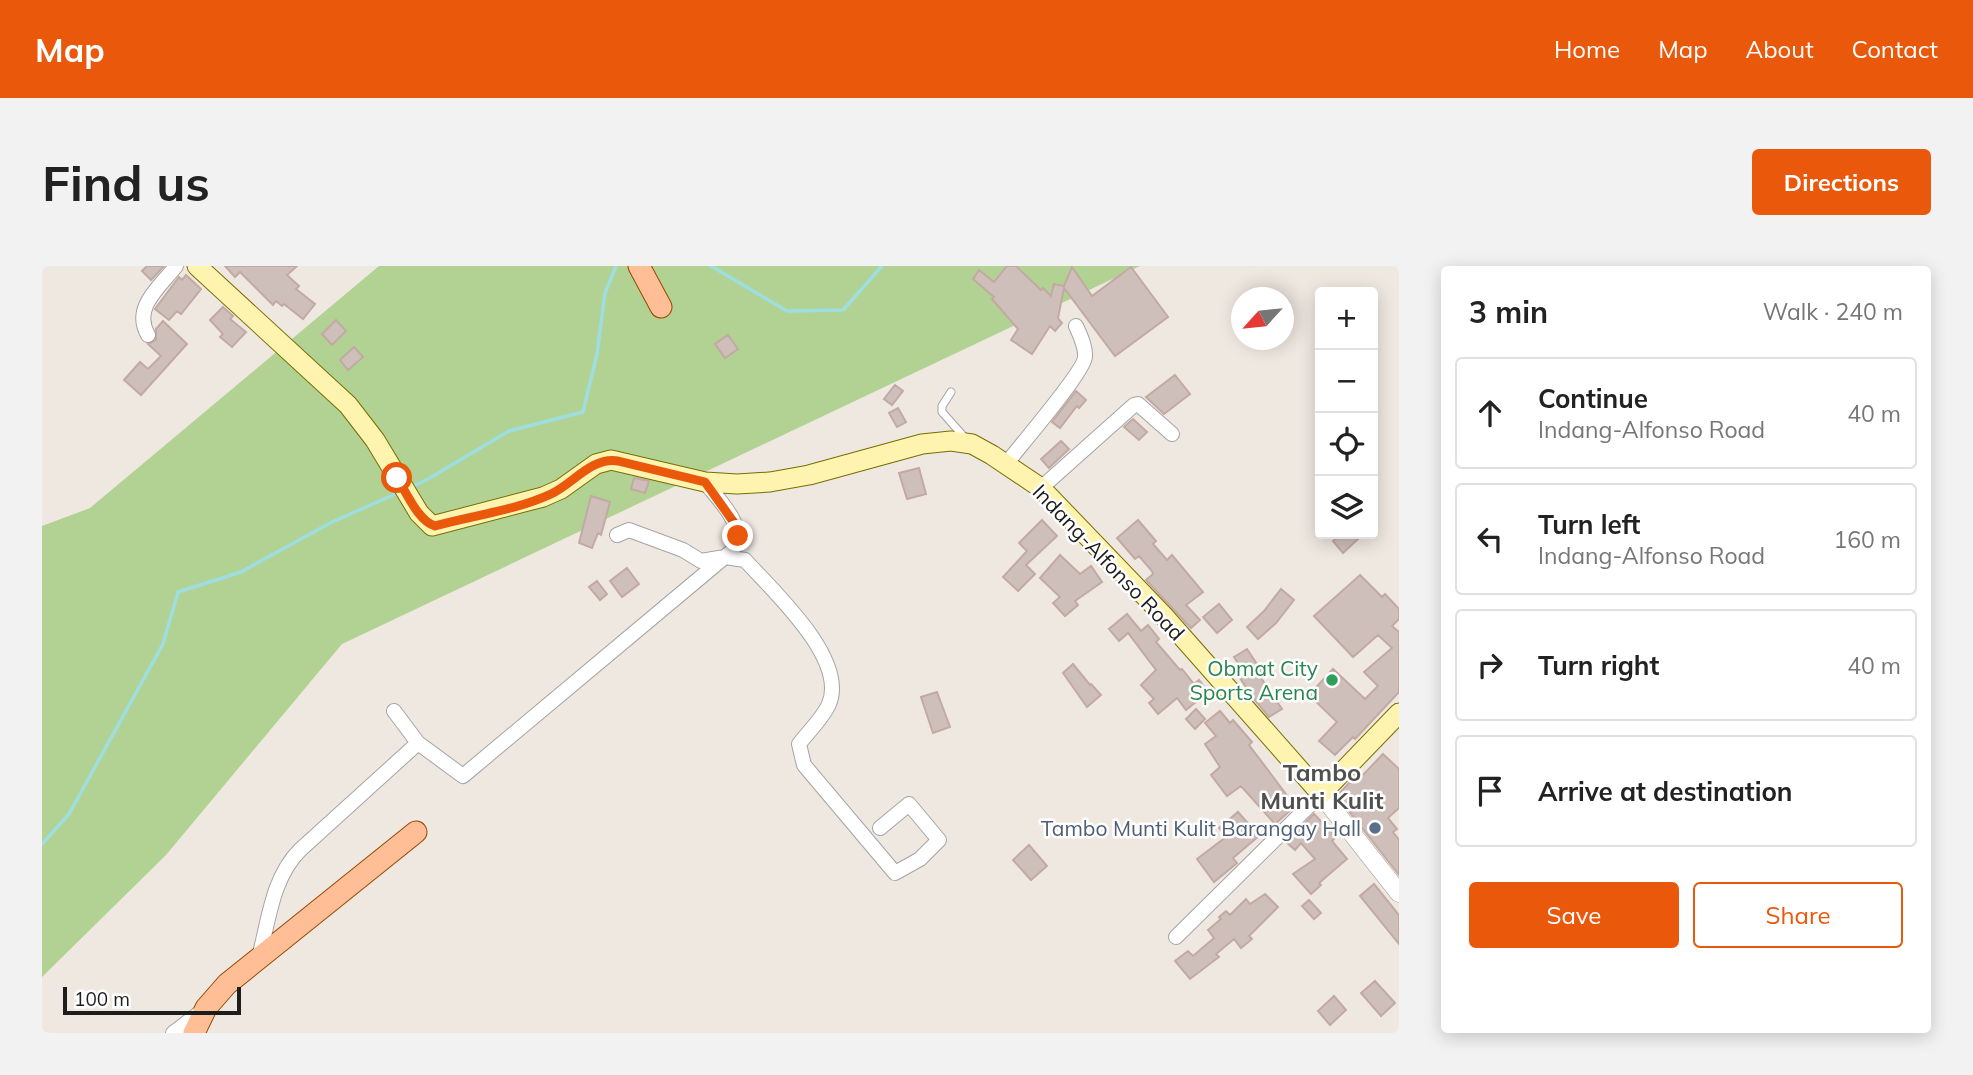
<!DOCTYPE html>
<meta charset="utf-8">
<style>
:root{--surface:#fff;--page:#f2f2f2;--text:#222;--muted:#767676;--line:#e0e0e0;--accent:#ea580c}
body{margin:0;font-family:Mulish,sans-serif;background:var(--page);color:var(--text)}
.controls{position:absolute;right:21px;top:21px;display:grid;overflow:hidden;border-radius:7px;box-shadow:0 4px 18px #0003}
.controls button{width:63px;height:63px;display:grid;place-items:center;padding:0;border:0;border-bottom:2px solid var(--line);background:var(--surface);color:var(--text);font:35px sans-serif}
.compass{position:absolute;left:1189px;top:21px;width:63px;height:63px;border-radius:50%;background:var(--surface);box-shadow:0 4px 18px #0003;rotate:243deg}
.scale{position:absolute;left:21px;bottom:18px;width:178px;box-sizing:border-box;padding-left:7px;border:4px solid #1d1d1d;border-top:0;font-size:19px;line-height:24px;white-space:nowrap;color:#1d1d1d;-webkit-text-stroke:5px #fff;paint-order:stroke}
.stop{position:absolute;width:21px;height:21px;margin:-16px;border:5px solid #ea580c;border-radius:50%;background:#fff}
.stop.end{background:#ea580c;border-color:#fff;box-shadow:0 2px 7px #0008}
.list{margin:0;padding:0;list-style:none}
h2{display:flex;justify-content:space-between;align-items:center;height:91px;margin:0;padding:0 28px;font-size:30px}
h2 small{font-size:23px;font-weight:400;color:var(--muted)}
.list li{display:grid;grid-template-columns:46px 1fr auto;gap:21px;align-items:center;box-sizing:border-box;height:112px;margin:0 14px 14px;padding:0 14px;border:2px solid var(--line);border-radius:7px}
.list b{display:block;font-size:26px;white-space:nowrap}
.list p{margin:0;font-size:23px;white-space:nowrap;color:var(--muted)}
.list em{font-size:23px;font-style:normal;color:var(--muted)}
.actions{display:flex;gap:14px;padding:21px 28px}
.actions a{flex:1;padding:16px 0;border:2px solid var(--accent);border-radius:7px;text-align:center;font-size:24px;color:var(--accent)}
.actions .main{background:var(--accent);color:#fff}
.icon{flex:none;width:38px;height:38px;fill:none;stroke:currentColor;stroke-width:2;stroke-linecap:round;stroke-linejoin:round}
.map{position:relative;flex:none;width:1357px;height:767px;overflow:hidden;border-radius:7px}
header{display:flex;align-items:center;gap:42px;box-sizing:border-box;height:98px;padding:0 35px;background:var(--accent);color:#fff}
header strong{font-size:33px}
nav{display:flex;gap:38px;margin-inline-start:auto;font-size:24px}
.intro{display:flex;align-items:center;justify-content:space-between;box-sizing:border-box;height:168px;padding:0 42px}
h1{margin:0;font-size:49px}
.button{padding:18px 32px;border-radius:7px;background:var(--accent);color:#fff;font-size:24px;font-weight:700}
main{display:flex;gap:42px;padding:0 42px}
aside{flex:1;background:var(--surface);border-radius:7px;box-shadow:0 4px 18px #0003}
.map>svg:first-child{display:block}
.forest{fill:#b1d292}
.lines{fill:none;stroke-linecap:round;stroke-linejoin:round}
.stream{stroke:#9edee0;stroke-width:3.5}
.building{fill:#cfbfba;stroke:#c2aaa3;stroke-width:2}
.service-casing{stroke:#a4a4a4;stroke-width:9}
.minor-casing{stroke:#a4a4a4;stroke-width:16}
.tertiary-casing{stroke:#a4a4a4;stroke-width:19}
.secondary-casing{stroke:#776e00;stroke-width:21}
.primary-casing{stroke:#954800;stroke-width:23}
.service{stroke:#fff;stroke-width:7}
.minor{stroke:#fff;stroke-width:14}
.tertiary{stroke:#fff;stroke-width:18}
.secondary{stroke:#fef4b0;stroke-width:19}
.primary{stroke:#ffbe96;stroke-width:21}
.route{stroke:#ea580c;stroke-width:9}
.leisure-dot{fill:#2e9e5b;stroke:#fff;stroke-width:2.5}
.service-dot{fill:#5c6f8a;stroke:#fff;stroke-width:2.5}
.labels{text-anchor:middle;dominant-baseline:central;stroke-width:5;stroke-linejoin:round;paint-order:stroke}
.street-label{font-size:21px;fill:#1d1d1d;stroke:#fff}
.leisure-label{font-size:21px;fill:#27864d;stroke:#fff;text-anchor:end}
.service-label{font-size:21px;fill:#4e5e75;stroke:#fff;text-anchor:end}
.quarter-label{font-size:24px;font-weight:bold;fill:#505050;stroke:#fff}
</style>
<header>
<strong>Map</strong>
<nav><a>Home</a><a>Map</a><a>About</a><a>Contact</a></nav>
</header>
<div class="intro"><h1>Find us</h1><a class="button">Directions</a></div>
<main>
<div class="map">
<svg width="1357" height="767" viewBox="0 0 1357 767">
<rect width="100%" height="100%" fill="#efe8e1"/>
<path class="forest" d="M337,0h761l-798,378 -176,211 -124,122v-451l48,-18z"/>
<g class="lines">
<path class="stream" d="M669,0l76,45 56,-1 39,-44
M369,221l17,-8 81,-48 74,-19 14,-58 8,-61 11,-27
M0,578l27,-30 94,-170 15,-52 63,-20 91,-50 68,-30"/>
</g>
<path class="building" d="M105,0h17l-13,14 -9,-9z
M183,0h72l-10,9 12,11 -3,3 19,15 -12,15 -19,-15 -2,2 -6,-5 -3,4 -33,-33 -5,5z
M965,0h9l25,24 2,-2 8,8 3,-12 10,2 8,-19 20,29 39,-29 37,50 -53,39 -51,-68 -6,30 4,5 -7,8 -5,-5 -18,28 -21,-14 7,-11 -26,-30 2,-2 -21,-18 6,-9 15,12z
M144,9l15,14 -20,25 -4,-3 -8,9 -14,-11 24,-32 3,3z
M181,41l10,9 -3,3 16,13 -14,15 -12,-10 3,-3 -13,-14z
M294,54l10,11 -14,14 -10,-11z
M121,55l24,23 -46,51 -17,-15 16,-18 8,7 13,-13 -13,-12 8,-4v-11z
M686,69l10,14 -13,9 -10,-14z
M312,81l9,10 -15,13 -8,-10z
M1133,109l15,19 -26,20 -18,-17z
M853,119l8,6 -11,14 -8,-6z
M1034,125l10,9 -7,8 -2,-2 -17,22 -8,-6z
M856,142l8,14 -9,5 -8,-14z
M1091,153l14,13 -8,8 -15,-13z
M1019,175l8,8 -20,19 -8,-9z
M877,202l7,26 -19,5 -8,-26z
M592,212l15,3 -4,12 -14,-4z
M549,230l19,6 -9,33 -3,-2 -6,15 -13,-5z
M1000,254l15,16 -31,29 9,9 -17,17 -15,-14 24,-26 -8,-8z
M1096,254l18,21 -3,3 14,16 5,-5 31,37 -17,13 14,15 -9,8 -45,-48 7,-6 -1,-3 -13,-15 -4,3 -18,-21z
M1299,268h12l5,5 -15,14 -10,-12z
M1018,289l20,19 11,-8 11,16 -27,19 3,4 -13,11 -12,-13 7,-6 -20,-19z
M585,302l12,16 -17,13 -12,-16z
M1318,309l22,22 3,-3 14,15v10l-7,7 7,6v60l-44,47 -2,-2 -18,18 -16,-14 18,-19 -28,-27 24,-26 32,30 13,-13 -14,-14 28,-24 -14,-13 -25,22 -39,-41z
M555,315l10,13 -7,6 -11,-13z
M1239,323l13,11 -18,23 -18,16 -11,-12 17,-16z
M1177,338l13,16 -15,13 -14,-16z
M1085,348l14,17 7,-6 11,14 -3,3 24,28 2,-1 12,15 5,-4 9,12 -22,18 -9,-12 -19,16 -9,-11 5,-4 -13,-14 15,-15 -28,-37 -9,8 -10,-12z
M1205,383l16,24 -4,2 23,34 -13,8 -16,-19 -17,-26 6,-3 -8,-12z
M1031,398l17,21 1,-1 10,11 -14,12 -24,-34z
M895,426l13,35 -17,6 -12,-36z
M1154,443l9,10 -10,10 -9,-10z
M1178,445l10,12 3,-3 19,22 -3,3 46,61 -20,18 -34,-38 -14,10 -16,-21 9,-8 -15,-23 11,-8 -11,-13z
M1341,488l16,15v39l-11,10 9,11 -4,3 6,8v35l-62,-79 22,-24 4,3z
M1196,546l21,24 -26,22 4,5 -23,19 -17,-23 29,-22 -7,-9z
M1272,548l22,23 -4,4 15,18 -28,24 2,2 -10,9 -18,-20 22,-15 -14,-16 -6,7 -9,-8z
M987,579l18,21 -16,14 -18,-20z
M1332,618l25,31v29l-39,-48z
M1223,628l13,13 -29,29 3,3 -11,9 -7,-9 -18,15 3,3 -29,22 -15,-18 13,-10 5,5 21,-18 -6,-8 13,-11 -2,-2 7,-6 4,4 16,-16 4,5z
M1267,634l12,13 -7,6 -12,-13z
M1333,715l20,22 -14,13 -20,-23z
M1292,730l12,14 -16,15 -12,-14z"/>
<g class="lines">
<defs>
<path id="service" d="M909,126l-9,14v6l24,27"/>
<path id="minor" d="M106,69c-16,-28 12,-48 28,-69
M964,198c13,-17 78,-92 79,-107 1,-10 -5,-22 -9,-31
M999,222l93,-83 4,-1 34,30
M575,269l12,-5 54,20 18,11 24,-4 20,3c28,31 103,99 84,144 -6,14 -21,28 -30,40l5,21 91,108 25,-14 19,-19 -30,-36 -29,24
M352,445l24,32 45,33 269,-225c17,-24 -13,-50 -27,-69
M1134,671l145,-143
M217,691c10,-37 13,-79 41,-107l118,-107
M131,767l29,-22"/>
<path id="tertiary" d="M1279,528l78,99"/>
<path id="secondary" d="M155,0l151,139 27,35 44,73 13,13 111,-29 18,-8 35,-25 15,-4 94,22 32,2 33,-2 39,-7 113,-31 29,-3 21,3 20,11 49,33 122,127 158,179 78,-81"/>
<path id="primary" d="M597,0l22,41
M152,767l12,-25 21,-24 189,-152"/>
</defs>
<use href="#service" class="service-casing"/>
<use href="#minor" class="minor-casing"/>
<use href="#tertiary" class="tertiary-casing"/>
<use href="#secondary" class="secondary-casing"/>
<use href="#primary" class="primary-casing"/>
<use href="#service" class="service"/>
<use href="#minor" class="minor"/>
<use href="#tertiary" class="tertiary"/>
<use href="#secondary" class="secondary"/>
<use href="#primary" class="primary"/>
</g>
<g class="lines">
<path class="route" d="M355,212c10,15 21,43 38,48 36,-10 82,-16 116,-32 22,-10 40,-37 67,-33l87,21 30,42 3,12"/>
</g>
<circle class="leisure-dot" cx="1290" cy="414" r="7"/>
<circle class="service-dot" cx="1333" cy="562" r="7"/>
<g class="labels">
<g class="street-label">
<text transform="translate(1067 296) rotate(46)">Indang-Alfonso Road</text>
</g>
<g class="leisure-label">
<text x="1276" y="402">Obmat City<tspan x="1276" dy="24">Sports Arena</tspan></text>
</g>
<g class="service-label">
<text x="1319" y="562">Tambo Munti Kulit Barangay Hall</text>
</g>
<g class="quarter-label">
<text x="1280" y="506">Tambo<tspan x="1280" dy="28">Munti Kulit</tspan></text>
</g>
</g>
</svg>
<div class="controls">
<button>+</button>
<button>−</button>
<button><svg class="icon" aria-label="locate" viewBox="0 0 24 24"><circle cx="12" cy="12" r="6"/><path d="M12 2v4M12 18v4M2 12h4M18 12h4"/></svg></button>
<button><svg class="icon" aria-label="layers" viewBox="0 0 24 24"><path d="M12 4l9 5-9 5-9-5zM3 14l9 5 9-5"/></svg></button>
</div>
<svg class="compass" viewBox="-18 -18 36 36"><path d="M0-13l5 13h-10z" fill="#e53935"/><path d="M0 13l5-13h-10z" fill="#767676"/></svg>
<div class="scale">100 m</div>
<div class="stop" style="left:355px;top:212px"></div>
<div class="stop end" style="left:696px;top:270px"></div>
</div>
<aside>
<h2>3 min<small>Walk · 240 m</small></h2>
<ul class="list">
<li><svg class="icon" aria-label="ahead" viewBox="0 0 24 24"><path d="M12 20V5M6 11l6-6 6 6"/></svg><div><b>Continue</b><p>Indang-Alfonso Road</p></div><em>40 m</em></li>
<li><svg class="icon" aria-label="left" viewBox="0 0 24 24"><path d="M17 20v-9H6M10 6l-5 5 5 5"/></svg><div><b>Turn left</b><p>Indang-Alfonso Road</p></div><em>160 m</em></li>
<li><svg class="icon" aria-label="right" viewBox="0 0 24 24"><path d="M7 20v-9h11M14 6l5 5-5 5"/></svg><div><b>Turn right</b></div><em>40 m</em></li>
<li><svg class="icon" aria-label="arrive" viewBox="0 0 24 24"><path d="M6 21V4h12l-3 4 3 4H6"/></svg><div><b>Arrive at destination</b></div></li>
</ul>
<div class="actions"><a class="main">Save</a><a>Share</a></div>
</aside>
</main>
